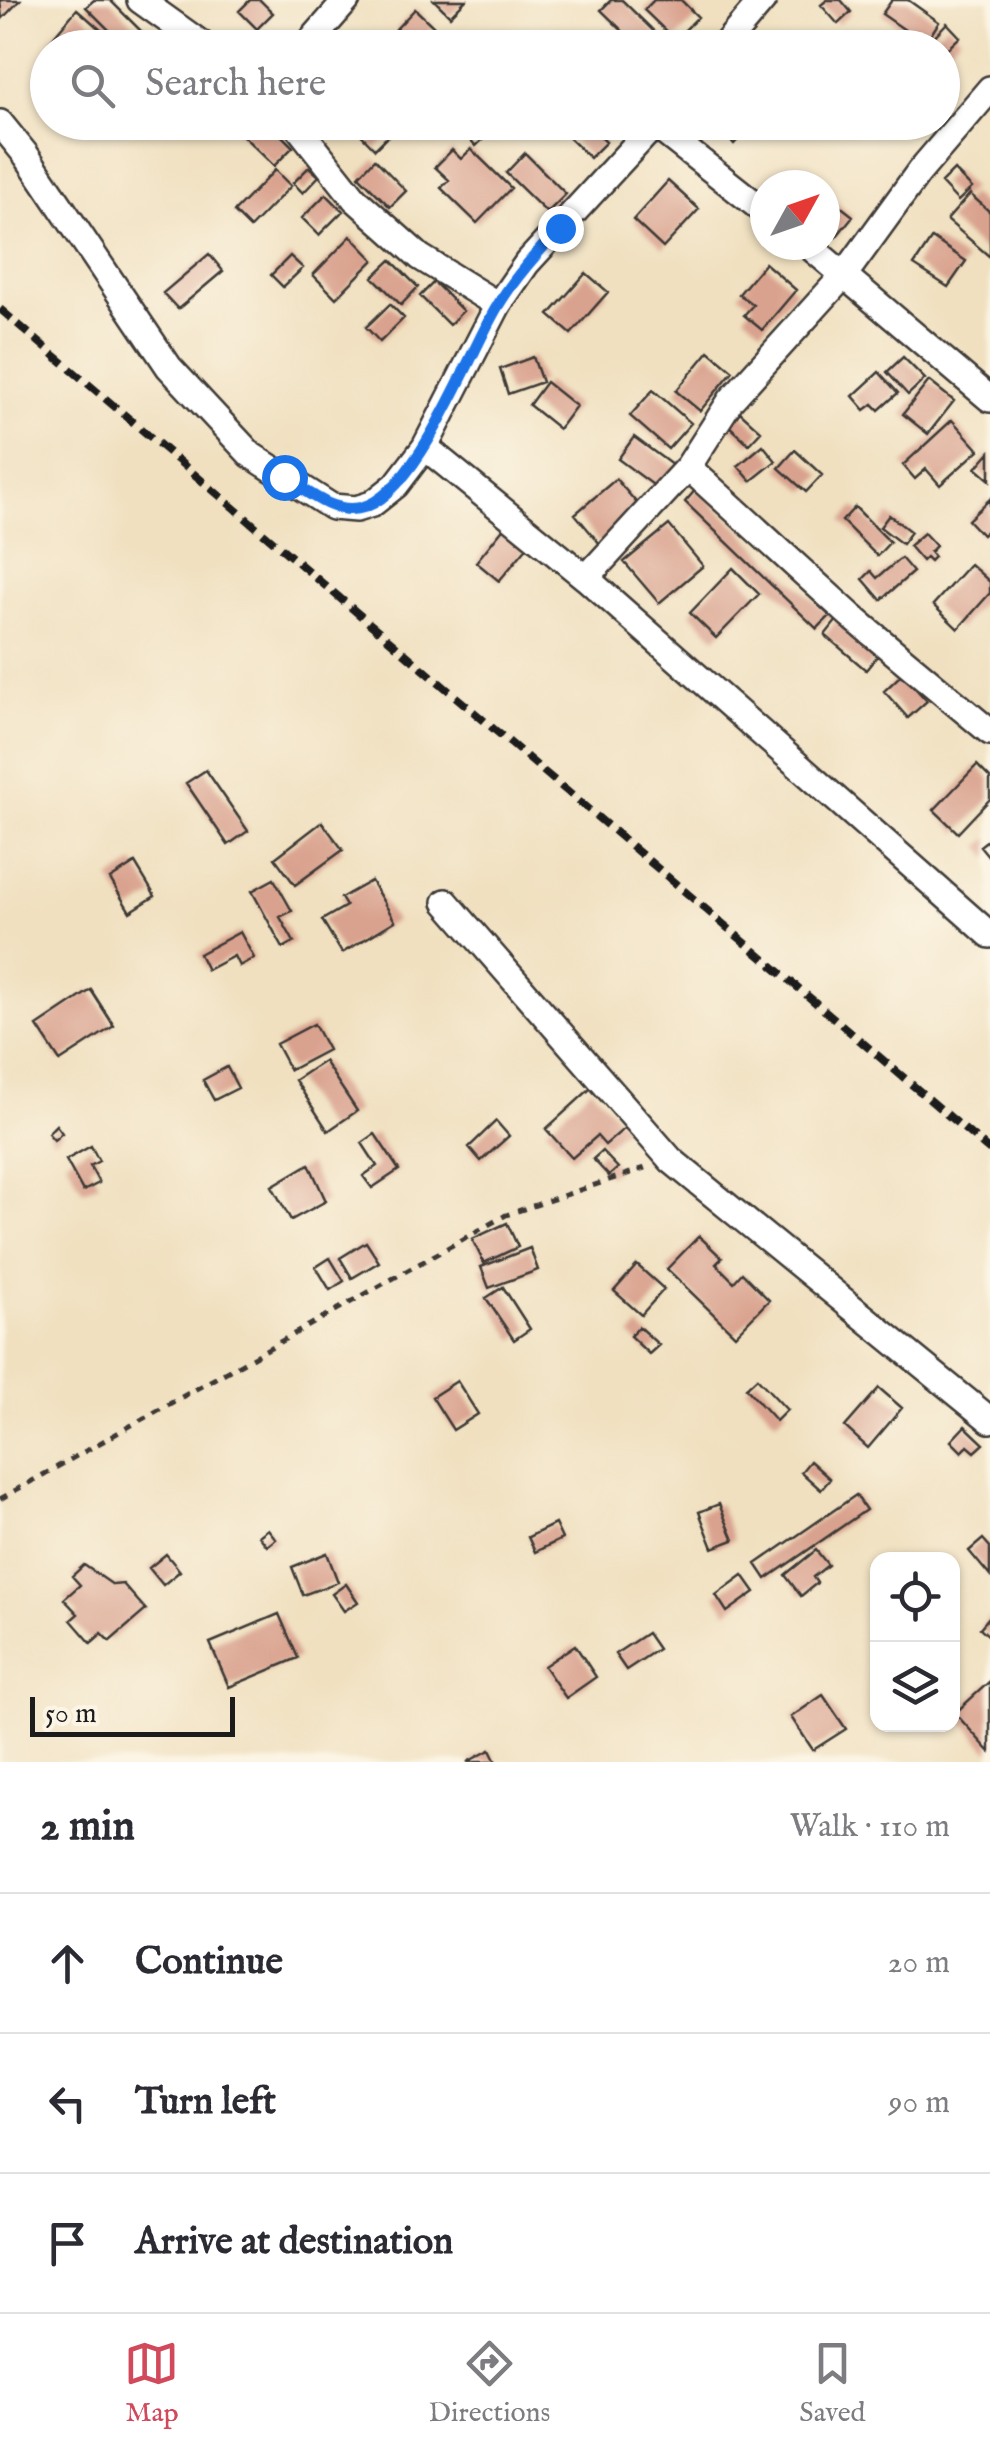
<!DOCTYPE html>
<meta charset="utf-8">
<style>
:root{--surface:#fff;--page:#f7f7f7;--text:#2b2b33;--muted:#7c7c81;--line:#e1e1e2;--accent:#d1495b}
body{margin:0;font-family:"IM FELL English",serif;background:var(--page);color:var(--text)}
.controls{position:absolute;right:30px;bottom:30px;display:grid;overflow:hidden;border-radius:20px;box-shadow:0 2px 8px #0004}
.controls button{width:90px;height:90px;display:grid;place-items:center;padding:0;border:0;border-bottom:2px solid var(--line);background:var(--surface);color:var(--text);font:50px sans-serif}
.compass{position:absolute;left:750px;top:170px;width:90px;height:90px;border-radius:50%;background:var(--surface);box-shadow:0 2px 8px #0004;rotate:50deg}
.scale{position:absolute;left:30px;bottom:25px;width:205px;box-sizing:border-box;padding-left:10px;border:5px solid #1c1c1c;border-top:0;font-size:28px;line-height:35px;white-space:nowrap;color:#1c1c1c;-webkit-text-stroke:8px #fcf5e5;paint-order:stroke}
.stop{position:absolute;width:30px;height:30px;margin:-22px;border:8px solid #1a73e8;border-radius:50%;background:#fff}
.stop.end{background:#1a73e8;border-color:#fff;box-shadow:0 2px 10px #0008}
.list{margin:0;padding:0;list-style:none}
h2{display:flex;justify-content:space-between;align-items:center;height:130px;margin:0;padding:0 40px;font-size:42px}
h2 small{font-size:32px;font-weight:400;color:var(--muted)}
.list li{display:grid;grid-template-columns:65px 1fr auto;gap:30px;align-items:center;box-sizing:border-box;height:140px;padding:0 40px;border-top:2px solid var(--line)}
.list b{display:block;font-size:38px;white-space:nowrap}
.list em{font-size:32px;font-style:normal;color:var(--muted)}
.icon{flex:none;width:55px;height:55px;fill:none;stroke:currentColor;stroke-width:2;stroke-linecap:round;stroke-linejoin:round}
.map{position:relative;flex:none;width:990px;height:1762px;overflow:hidden}
.search{position:absolute;background:var(--surface);box-shadow:0 2px 8px #0004;left:30px;right:30px;top:30px;height:110px;display:flex;align-items:center;gap:25px;box-sizing:border-box;padding:0 35px;border-radius:55px;color:var(--muted);font-size:38px}
.sheet{height:550px;background:var(--surface)}
nav{display:flex;justify-content:space-around;align-items:center;box-sizing:border-box;height:140px;border-top:2px solid var(--line);background:var(--surface);font-size:28px;color:var(--muted)}
nav a{display:grid;justify-items:center;gap:5px}
nav .on{color:var(--accent)}
.map>svg:first-child{display:block}
.building{fill:#d9a28e}
.lines{fill:none;stroke-linecap:round;stroke-linejoin:round}
.minor-casing{stroke:#3c3935;stroke-width:30}
.path{stroke:#3c3935;stroke-width:5;stroke-dasharray:8 8;stroke-linecap:butt}
.minor{stroke:#fff;stroke-width:25}
.rail{stroke:#1c1c1c;stroke-width:8;stroke-dasharray:15 8;stroke-linecap:butt}
.route{stroke:#1a73e8;stroke-width:12}
</style>
<div class="map">
<svg width="990" height="1762" viewBox="0 0 990 1762">
<rect width="100%" height="100%" fill="#fcf5e5"/>
<filter id="ink" filterUnits="userSpaceOnUse"><feTurbulence type="fractalNoise" baseFrequency=".01" numOctaves="2"/><feDisplacementMap in="SourceGraphic" scale="20" xChannelSelector="R" yChannelSelector="G"/><feConvolveMatrix kernelMatrix="1 2 1 2 8 2 1 2 1" color-interpolation-filters="sRGB"/></filter>
<filter id="wash" filterUnits="userSpaceOnUse"><feTurbulence type="fractalNoise" baseFrequency=".0048" numOctaves="4" result="noise"/><feDisplacementMap in="SourceGraphic" scale="40" xChannelSelector="R" yChannelSelector="G"/><feGaussianBlur stdDeviation="2.25" result="paint"/><feColorMatrix in="noise" values="0 0 0 0 0 0 0 0 0 0 0 0 0 0 0 0 0 1.4 0 .05"/><feComposite in="paint" operator="in"/></filter>
<g filter="url(#wash)">
<rect width="100%" height="100%" fill="#f0e0c0"/>
<g id="blocks">
<path class="building" d="M0,0h20l-18,19z
M94,0h16l34,34 -17,14 -41,-41z
M250,0h10l13,13 -16,16 -18,-18z
M434,0h32l-16,16z
M611,0h11l49,48h-31l-39,-38z
M654,0h27l17,17 -23,23 -31,-30z
M827,0h14l10,12 -13,12 -17,-19z
M892,0h16l31,22 -14,22 -43,-30z
M77,9l26,23 -13,16h-32l-8,-7z
M415,9l19,18 -20,20 -18,-18z
M947,23l13,14 -18,17v-6h-10l-4,-5z
M170,28l19,20h-38z
M605,31l17,17h-34z
M247,122h21l25,25 -19,19 -36,-35z
M349,122h29l12,12 -15,15z
M454,122h47l-25,24z
M559,122h27l20,20 -16,16 -34,-33z
M716,122h38l-20,22 -21,-19z
M471,149l40,39 -34,35 -36,-35 8,-8 -14,-13 17,-17 9,9z
M525,153l41,41 -19,19 -41,-40z
M375,159l31,32 -16,16 -31,-31z
M309,167l10,9 -16,17 -10,-10z
M275,170l16,16 -41,42 -16,-16z
M954,170l18,18 -14,13 -17,-18z
M668,181l31,28 -36,39 -30,-28z
M326,194l17,17 -24,24 -17,-17z
M825,194l28,22 -17,21 -11,-9z
M970,194l20,18v45l-43,-37z
M351,236l23,24 -38,38 -23,-23z
M932,238l34,23 -18,26 -34,-22z
M209,254l14,17 -45,38 -15,-16z
M290,256l13,12 -20,19 -12,-12z
M391,260l27,27 -17,18 -28,-28z
M765,263l31,27 -34,40 -18,-15 9,-10 -14,-11z
M586,273l22,19 -37,42 -22,-19z
M434,282l29,29 -14,14 -29,-29z
M390,304l14,14 -24,24 -14,-15z
M709,351l24,20 -33,40 -24,-20z
M533,357l9,25 -34,12 -8,-25z
M903,357l22,22 -17,16 -21,-23z
M879,372l19,21 -19,17 -6,-6 -8,6 -12,-14z
M929,381l25,20 -26,33 -25,-20z
M546,382l30,24 -17,23 -30,-24z
M653,390l38,33 -23,26 -38,-33z
M740,412l21,19 -12,13 -21,-19z
M952,420l27,30 -39,35 -14,-16 -11,10 -12,-14z
M634,437l42,31 -16,22 -42,-31z
M763,445l13,16 -25,20 -13,-15z
M795,450l27,25 -16,17 -27,-24z
M990,452v28l-14,-12z
M616,479l25,29 -41,36 -25,-30z
M697,488l133,128 -13,13 -132,-127z
M990,499v29l-8,7 -14,-15z
M855,507l35,35 -13,14 -35,-35z
M889,515l22,17 -9,12 -22,-17z
M510,520l24,19 -35,42 -23,-19z
M669,525l34,41 -44,37 -35,-41z
M924,533l12,13 -6,6 4,5 -4,4 -4,-4 -4,4 -13,-15z
M901,558l12,14 -32,28 -18,-21 8,-8 6,7z
M970,564l20,18v11l-32,36 -25,-24z
M733,568l26,26 -43,44 -26,-25z
M837,620l41,35 -12,15 -41,-35z
M902,674l25,27 -19,17 -24,-27z
M977,765l13,13v21l-32,34 -24,-23z
M206,770l42,61 -20,14 -42,-62z
M322,822l21,28 -48,35 -20,-27z
M990,838v20l-10,-12z
M135,863l20,33 -25,16 -20,-33z
M274,879l18,32 -12,6 14,25 -11,6 -31,-57z
M371,881l24,40 -53,32 -20,-33 24,-14 -5,-8z
M240,932l14,26 -15,8 -5,-10 -27,14 -8,-16z
M91,990l23,36 -54,35 -23,-35z
M314,1024l14,26 -38,20 -14,-26z
M324,1061l33,50 -29,20 -33,-51z
M227,1067l11,21 -24,12 -11,-20z
M591,1088l35,39 -21,18 -8,-9 -25,22 -26,-29z
M496,1121l13,15 -28,25 -12,-14z
M56,1125l6,8 -8,7 -6,-7z
M375,1134l24,36 -27,18 -9,-12 14,-10 -15,-23z
M91,1146l8,15 -9,5 9,17 -16,8 -17,-31z
M602,1151l16,17 -9,8 -16,-17z
M309,1164l17,37 -35,19 -19,-34z
M507,1223l11,24 -34,16 -12,-24z
M699,1236l23,22 -6,6 18,18 8,-9 27,27 -34,35 -68,-66z
M366,1242l13,20 -27,16 -12,-20z
M530,1248l8,22 -49,18 -8,-21z
M330,1258l14,23 -14,9 -14,-23z
M637,1265l27,24 -23,26 -27,-24z
M503,1287l27,42 -16,11 -28,-42z
M639,1327l20,18 -10,9 -19,-18z
M757,1378l30,32 -11,11 -30,-33z
M457,1381l21,33 -25,16 -21,-33z
M879,1388l23,20 -34,40 -23,-21z
M965,1426l19,18 -9,8 -7,-6 -6,6 -11,-11z
M810,1461l20,18 -9,11 -20,-18z
M856,1495l10,15 -100,69 -10,-15z
M719,1504l15,36 -21,8 -14,-36z
M555,1524l7,15 -27,13 -7,-15z
M268,1529l8,10 -9,7 -8,-10z
M983,1539l7,8v29l-21,-25z
M816,1550l12,15 -15,12 4,6 -16,13 -16,-21z
M327,1553l11,29 -35,13 -11,-28z
M166,1554l14,17 -17,14 -14,-17z
M84,1565l29,20 10,-1 23,26 -36,31 -8,-8 -11,10 -20,-23 7,-6 -14,-15 16,-14 -8,-9z
M743,1575l12,17 -28,20 -11,-17z
M346,1584l12,18 -14,9 -12,-17z
M279,1614l19,44 -69,29 -19,-44z
M990,1616v21l-10,-9z
M647,1633l11,16 -32,21 -11,-16z
M575,1645l21,32 -30,21 -22,-32z
M990,1681v71l-35,-39z
M823,1695l23,34 -33,21 -22,-33z
M490,1750l6,12h-29z"/>
</g>
</g>
<g filter="url(#ink)">
<use href="#blocks" fill-opacity="0" stroke="#3c3935" stroke-width="2.5"/>
<g class="lines">
<defs>
<path id="minor" d="M140,0l67,48
M305,48l42,-48
M722,48l41,-48
M294,122l61,77 65,58 78,48
M657,122l-130,141 -29,42 -73,142 161,131 404,357
M0,123l26,32 143,212 82,88 81,52 24,2 16,-5 24,-19 29,-38
M655,125l110,87
M808,245l182,154
M688,467l163,149 139,116
M586,578l102,-111 43,-67 114,-126 74,-102 71,-83
M446,902l225,258 319,260"/>
</defs>
<use href="#minor" class="minor-casing"/>
<path class="path" d="M0,1499l506,-284 139,-47"/>
<use href="#minor" class="minor"/>
<path class="rail" d="M0,309l990,842"/>
</g>
</g>
<g class="lines" filter="url(#ink)">
<path class="route" d="M284,477c23,14 48,37 76,31 57,-12 108,-153 137,-201 17,-29 40,-54 63,-79"/>
</g>
</svg>
<div class="controls">
<button><svg class="icon" aria-label="locate" viewBox="0 0 24 24"><circle cx="12" cy="12" r="6"/><path d="M12 2v4M12 18v4M2 12h4M18 12h4"/></svg></button>
<button><svg class="icon" aria-label="layers" viewBox="0 0 24 24"><path d="M12 4l9 5-9 5-9-5zM3 14l9 5 9-5"/></svg></button>
</div>
<svg class="compass" viewBox="-18 -18 36 36"><path d="M0-13l5 13h-10z" fill="#e53935"/><path d="M0 13l5-13h-10z" fill="#7c7c81"/></svg>
<div class="scale">50 m</div>
<div class="stop" style="left:284px;top:477px"></div>
<div class="stop end" style="left:560px;top:228px"></div>
<div class="search"><svg class="icon" aria-label="search" viewBox="0 0 24 24"><circle cx="10" cy="10" r="6"/><path d="M15 15l6 6"/></svg>Search here</div>
</div>
<section class="sheet">
<h2>2 min<small>Walk · 110 m</small></h2>
<ul class="list">
<li><svg class="icon" aria-label="ahead" viewBox="0 0 24 24"><path d="M12 20V5M6 11l6-6 6 6"/></svg><div><b>Continue</b></div><em>20 m</em></li>
<li><svg class="icon" aria-label="left" viewBox="0 0 24 24"><path d="M17 20v-9H6M10 6l-5 5 5 5"/></svg><div><b>Turn left</b></div><em>90 m</em></li>
<li><svg class="icon" aria-label="arrive" viewBox="0 0 24 24"><path d="M6 21V4h12l-3 4 3 4H6"/></svg><div><b>Arrive at destination</b></div></li>
</ul>
</section>
<nav>
<a class="on"><svg class="icon" aria-label="map" viewBox="0 0 24 24"><path d="M3 6l6-2 6 2 6-2v14l-6 2-6-2-6 2zM9 4v14M15 6v14"/></svg>Map</a>
<a><svg class="icon" aria-label="directions" viewBox="0 0 24 24"><path d="M12 3l9 9-9 9-9-9zM9 14v-3h6M13 9l2 2-2 2"/></svg>Directions</a>
<a><svg class="icon" aria-label="saved" viewBox="0 0 24 24"><path d="M7 4h10v16l-5-4-5 4z"/></svg>Saved</a>
</nav>
